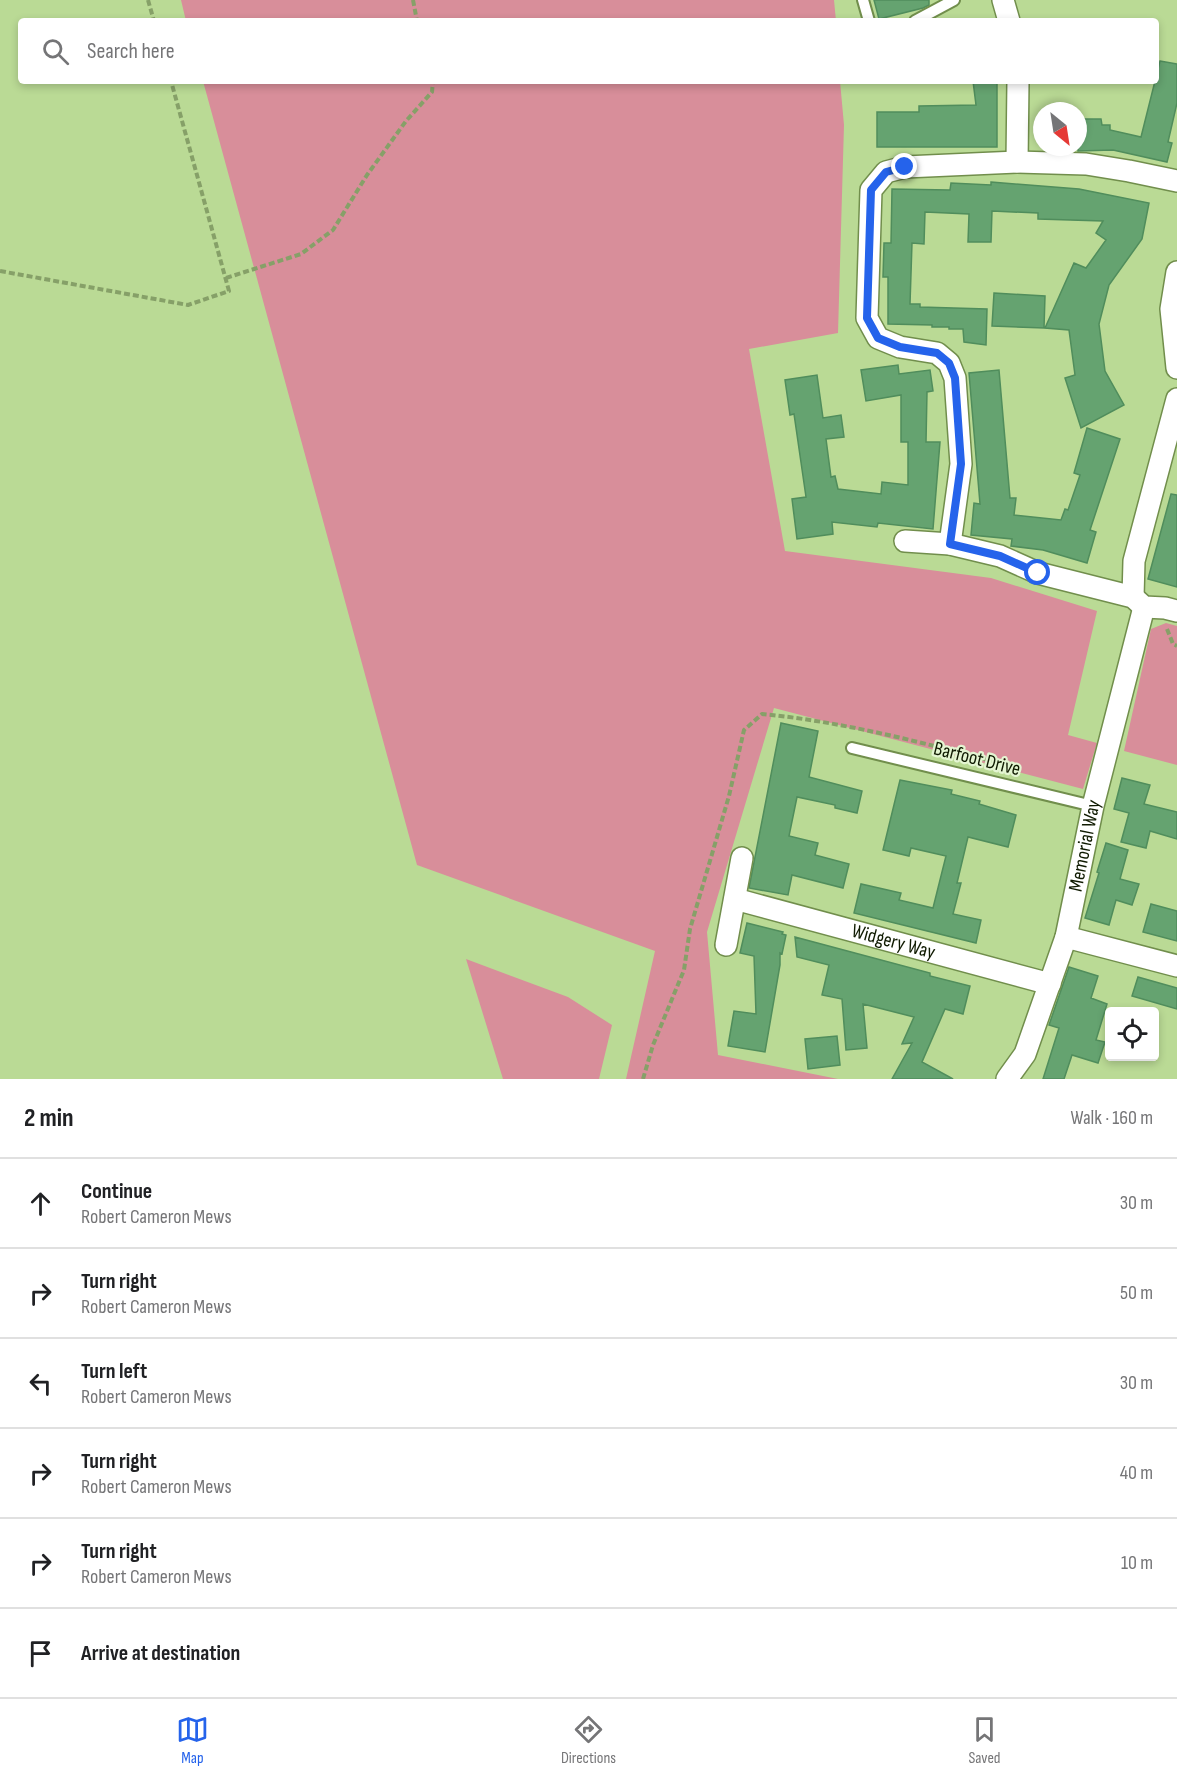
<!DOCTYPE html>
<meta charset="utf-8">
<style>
:root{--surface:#fff;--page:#f6f6f6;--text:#202124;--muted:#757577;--line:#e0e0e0;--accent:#2563eb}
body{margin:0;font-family:"Sofia Sans Condensed",sans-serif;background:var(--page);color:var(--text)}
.controls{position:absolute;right:18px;bottom:18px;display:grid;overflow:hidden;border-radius:6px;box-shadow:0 3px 9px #0003}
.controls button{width:54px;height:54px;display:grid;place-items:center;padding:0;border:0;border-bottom:2px solid var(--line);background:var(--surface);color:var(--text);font:30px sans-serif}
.compass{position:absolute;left:1033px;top:102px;width:54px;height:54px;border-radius:50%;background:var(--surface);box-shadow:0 3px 9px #0003;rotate:150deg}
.stop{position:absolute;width:18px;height:18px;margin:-14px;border:4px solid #2563eb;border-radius:50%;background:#fff}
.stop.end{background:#2563eb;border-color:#fff;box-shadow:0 2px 6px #0008}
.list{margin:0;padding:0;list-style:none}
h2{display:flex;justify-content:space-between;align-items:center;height:78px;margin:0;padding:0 24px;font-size:26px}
h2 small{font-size:20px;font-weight:400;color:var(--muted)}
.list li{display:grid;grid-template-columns:39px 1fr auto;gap:18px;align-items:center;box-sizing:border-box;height:90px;padding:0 24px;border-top:2px solid var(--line)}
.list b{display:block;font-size:22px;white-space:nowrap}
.list p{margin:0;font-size:20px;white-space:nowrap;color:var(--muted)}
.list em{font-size:20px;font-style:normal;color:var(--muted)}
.icon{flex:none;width:33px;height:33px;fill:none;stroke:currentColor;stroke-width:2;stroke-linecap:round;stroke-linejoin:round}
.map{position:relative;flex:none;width:1177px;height:1079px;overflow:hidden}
.search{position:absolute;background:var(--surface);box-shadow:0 3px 9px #0003;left:18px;right:18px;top:18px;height:66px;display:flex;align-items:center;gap:15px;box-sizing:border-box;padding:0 21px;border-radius:6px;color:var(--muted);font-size:22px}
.sheet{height:618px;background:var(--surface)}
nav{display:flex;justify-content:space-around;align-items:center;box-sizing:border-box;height:84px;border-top:2px solid var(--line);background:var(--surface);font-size:16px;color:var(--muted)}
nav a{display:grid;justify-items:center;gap:3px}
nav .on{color:var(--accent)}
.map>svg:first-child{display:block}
.green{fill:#d88e9a}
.building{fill:#65a370;stroke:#508d5c;stroke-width:1.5}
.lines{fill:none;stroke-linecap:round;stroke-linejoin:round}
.lane-casing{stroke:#718e4c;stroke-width:14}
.street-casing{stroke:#718e4c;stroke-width:24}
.path{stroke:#86a068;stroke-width:4;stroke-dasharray:6 3;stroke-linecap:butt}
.lane{stroke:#fff;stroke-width:10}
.street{stroke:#fff;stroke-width:21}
.route{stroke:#2563eb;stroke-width:8}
.labels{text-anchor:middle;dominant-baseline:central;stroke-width:4.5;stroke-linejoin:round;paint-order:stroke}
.street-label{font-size:20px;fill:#0f1a01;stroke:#e4f5d2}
</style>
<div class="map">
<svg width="1177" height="1079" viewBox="0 0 1177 1079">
<rect width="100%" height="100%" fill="#bada95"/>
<path class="green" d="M181,0h653l2,21h-650z
M203,81h637l4,44 -6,208 -89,16 36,202 206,27 106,33 -29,124 29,8 -14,46 -309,-81 -67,224 11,123 120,24h-212l29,-128 -238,-86z
M1166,623l11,3v139l-53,-14 27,-122z
M466,959l102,38 44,28 -13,54h-96z"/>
<path class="building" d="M874,0h55v5l-6,3 -44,11z
M1160,61l17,3v39l-9,39 4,1 -5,19 -54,-12 -35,1v-32h23l1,6h8v5l31,7z
M973,81h24v66h-120v-35h42v-6l57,-1z
M991,182l88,7 70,14 -7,36 -33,46 -10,39 6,47 19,34 -43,23 -16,-50 10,-3 -6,-45 -24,-2 29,-65 12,5 20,-28 -10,-7 7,-12 -65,-2v-6l-46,-2 -1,31h-23l1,-28 -44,-2 -1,32 -12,-1 -2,61h10v3l67,2 -1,36 -22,-3 -1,-13h-14v-2h-17v-2l-44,-1v-47h-5l1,-34h7l1,-54 58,1 1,-7 40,2z
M994,293l51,3 -1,32 -52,-2z
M898,365l1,9 31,-4 3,21 -6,1 -1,50h14l-7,87 -55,-6 -1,4 -45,-5 1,12 -36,5 -5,-40 14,-2 -12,-83 -4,1 -5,-35 32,-5 6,43 18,-3 3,22 -18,2 5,38 4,-1 3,13 43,5 1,-12 26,3v-43h-7v-47l-35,6 -5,-31z
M999,370l11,128h6l-2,17 47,5 4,-11 3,1 12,-35 -6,-2 13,-45 33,11 -30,91 6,2 -9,31 -44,-13 -32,-4 1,-7 -41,-4 3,-32 6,1 -11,-131z
M1171,494l6,1v92l-29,-8z
M781,723l37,8 -9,46 53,14 -5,22 -22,-5v-3l-38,-8 -8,39 29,7 -3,12 34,9 -6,24 -51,-13 -4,20 -39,-7z
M1122,778l28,7 -6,19 33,8v27l-27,-8 -4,17 -25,-6 8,-29 -15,-4z
M900,780l52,10 -1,4 29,7 -1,3 37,11 -8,32 -40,-10 -11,46h4l-8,31 28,6 -5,23 -122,-30 7,-29 40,9 -2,7 34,8 13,-52 -35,-8 -2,8 -26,-6z
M1106,843l22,7 -8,29 19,5 -7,21 -16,-5 -7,25 -24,-7 14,-45 -2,-1z
M1151,904l26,7v30l-34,-9z
M747,923l36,9 -1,2 4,1 -4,19 -2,-1v12l-15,87 -37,-6 6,-35 22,3 -2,-58 -14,-3z
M795,937l135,36v3l40,10 -7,28 -18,-5 -23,53 31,17h-61l20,-36 -10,1 12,-27 -51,-13 4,44 -21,2 -4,-51 -20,-4 7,-30 -32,-8z
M1069,967l29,9 -7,22 16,6 -11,36 9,2 -7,21 -26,-8 -8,24h-21l16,-51 -10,-3z
M1138,977l39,11v21l-45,-13z
M837,1036l3,29 -32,4 -3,-30z"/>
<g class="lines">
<defs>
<path id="lane" d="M863,0l6,21
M915,21l39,-21
M852,748l241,58"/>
<g id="street">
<path d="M1003,0l6,21"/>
<path d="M1017,162l1,-81"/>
<path d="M1177,272l-6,37 6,59"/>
<path d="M905,541l45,3 50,12 38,17 95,24 11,10 21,1 12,3"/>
<path d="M950,544l11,-80 -6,-86 -6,-15 -12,-10 -37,-6 -22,-9 -11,-20 4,-128 15,-18 19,-5 112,-5 69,2 43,7 48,10"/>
<path d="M1133,597l1,-36 43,-162"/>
<path id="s1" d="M735,899l315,85"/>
<path d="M1066,937l111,29"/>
<path d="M726,945l16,-87"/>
<path id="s2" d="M1007,1079l18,-25 41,-117 27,-131 51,-199"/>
</g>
</defs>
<use href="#lane" class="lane-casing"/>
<use href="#street" class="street-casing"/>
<path class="path" d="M148,0l6,21
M413,0l4,21
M0,271l188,34 41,-14 -58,-210
M226,278l75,-24 32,-24 34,-55 39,-54 26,-29 1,-11
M1167,629l6,15 4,2
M643,1079l10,-34 31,-75 6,-41 39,-133 15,-66 18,-16c84,8 167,30 248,52"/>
<use href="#lane" class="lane"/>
<use href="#street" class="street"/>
</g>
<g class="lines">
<path class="route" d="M905,167l-19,5 -15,18 -4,128 11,20 22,9 37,6 12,10 6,15 6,86 -11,80 50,12 38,17"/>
</g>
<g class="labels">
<g class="street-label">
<text transform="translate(977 759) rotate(14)">Barfoot Drive</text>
<text stroke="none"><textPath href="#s2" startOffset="248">Memorial Way</textPath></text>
<text stroke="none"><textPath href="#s1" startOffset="164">Widgery Way</textPath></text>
</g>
</g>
</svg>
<div class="controls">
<button><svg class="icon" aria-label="locate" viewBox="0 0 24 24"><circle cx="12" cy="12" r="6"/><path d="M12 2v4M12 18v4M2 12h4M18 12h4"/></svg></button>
</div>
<svg class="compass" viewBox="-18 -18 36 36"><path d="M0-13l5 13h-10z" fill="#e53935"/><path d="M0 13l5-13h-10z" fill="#757577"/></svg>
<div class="stop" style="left:1038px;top:573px"></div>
<div class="stop end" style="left:905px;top:167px"></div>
<div class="search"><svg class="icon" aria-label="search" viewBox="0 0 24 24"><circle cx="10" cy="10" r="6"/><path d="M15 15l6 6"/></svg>Search here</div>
</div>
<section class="sheet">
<h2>2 min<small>Walk · 160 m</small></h2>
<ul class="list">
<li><svg class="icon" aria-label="ahead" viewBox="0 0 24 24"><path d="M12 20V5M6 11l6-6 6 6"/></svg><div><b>Continue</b><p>Robert Cameron Mews</p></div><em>30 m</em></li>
<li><svg class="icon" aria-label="right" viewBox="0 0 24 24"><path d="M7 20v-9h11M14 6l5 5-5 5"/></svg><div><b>Turn right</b><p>Robert Cameron Mews</p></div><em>50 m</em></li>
<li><svg class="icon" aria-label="left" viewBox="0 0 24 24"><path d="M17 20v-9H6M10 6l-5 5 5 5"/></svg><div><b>Turn left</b><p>Robert Cameron Mews</p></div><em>30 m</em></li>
<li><svg class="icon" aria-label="right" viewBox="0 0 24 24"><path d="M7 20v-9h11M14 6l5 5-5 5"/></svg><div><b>Turn right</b><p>Robert Cameron Mews</p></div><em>40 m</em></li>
<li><svg class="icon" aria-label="right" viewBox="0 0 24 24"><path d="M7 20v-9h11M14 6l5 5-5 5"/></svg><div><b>Turn right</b><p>Robert Cameron Mews</p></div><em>10 m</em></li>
<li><svg class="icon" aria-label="arrive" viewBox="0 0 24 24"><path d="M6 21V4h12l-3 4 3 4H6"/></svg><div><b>Arrive at destination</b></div></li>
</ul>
</section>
<nav>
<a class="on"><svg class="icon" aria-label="map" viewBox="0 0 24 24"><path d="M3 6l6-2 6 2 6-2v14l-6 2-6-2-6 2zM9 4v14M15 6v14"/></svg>Map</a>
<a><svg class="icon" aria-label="directions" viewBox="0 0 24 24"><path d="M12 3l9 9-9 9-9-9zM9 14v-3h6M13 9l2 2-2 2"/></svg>Directions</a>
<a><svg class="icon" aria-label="saved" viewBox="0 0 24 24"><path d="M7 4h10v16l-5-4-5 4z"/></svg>Saved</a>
</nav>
